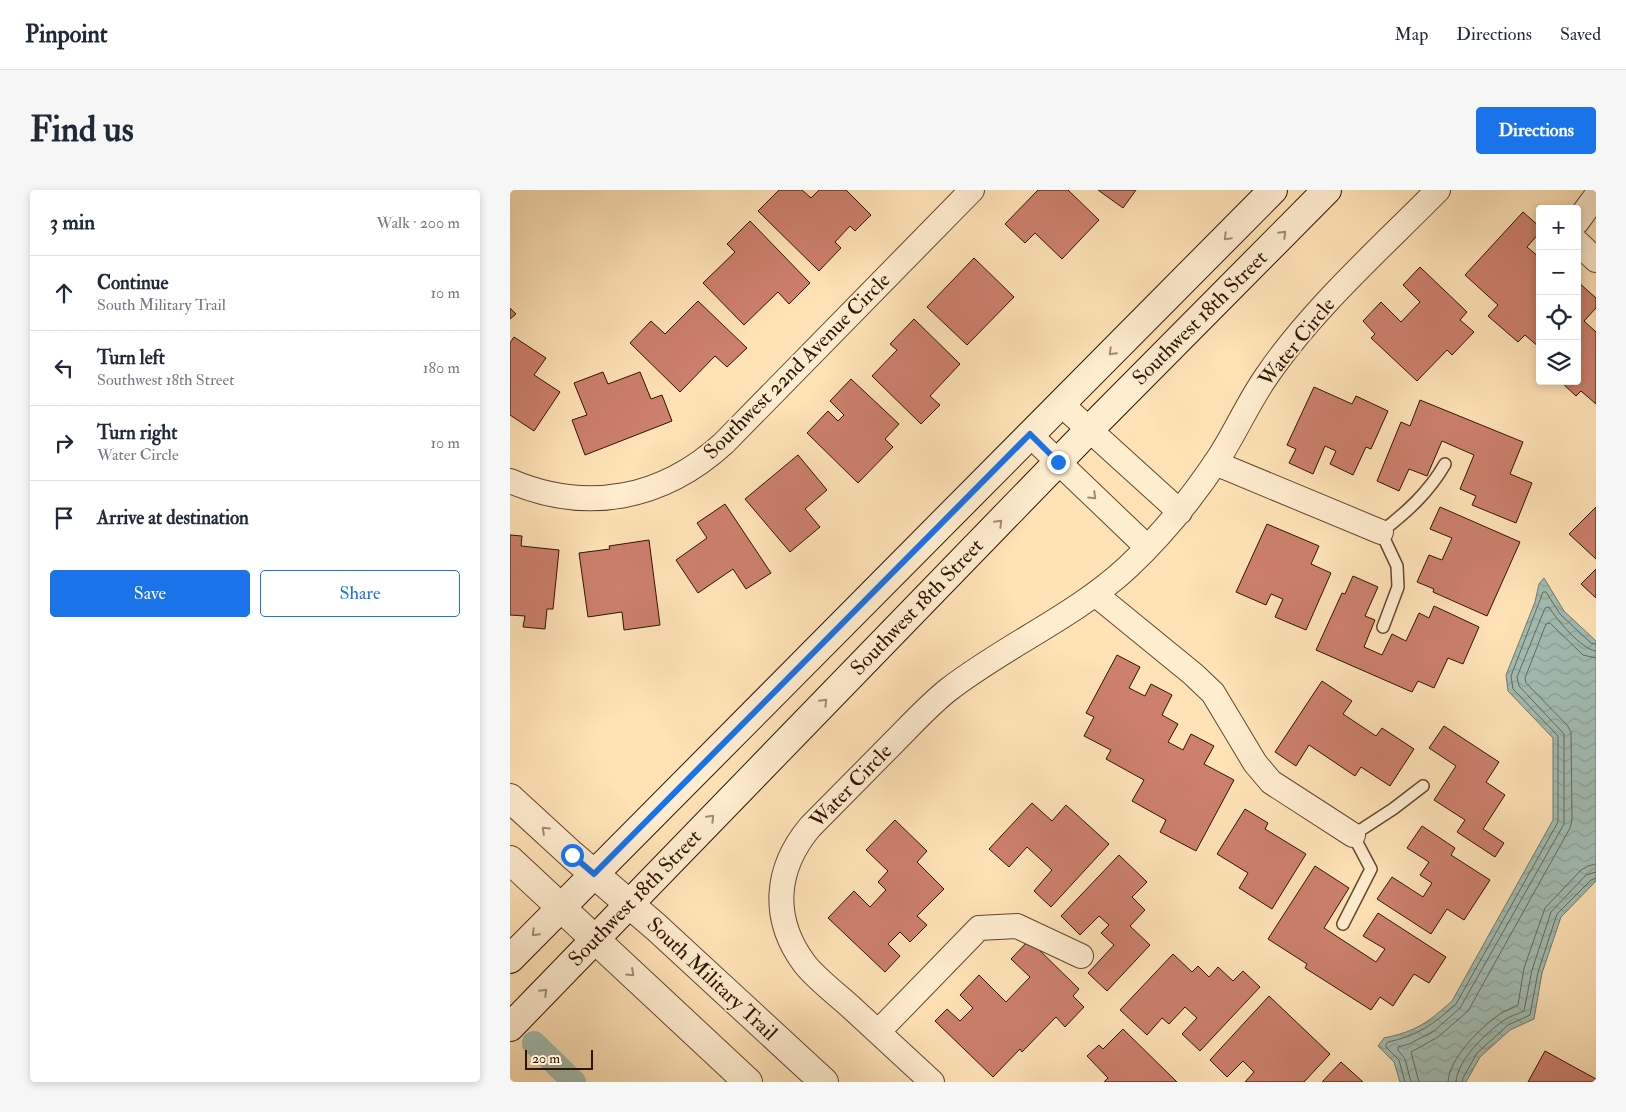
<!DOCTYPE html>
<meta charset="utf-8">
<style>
:root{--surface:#fff;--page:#f6f6f7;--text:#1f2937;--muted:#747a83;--line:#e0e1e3;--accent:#1a73e8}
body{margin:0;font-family:"IM FELL Double Pica",serif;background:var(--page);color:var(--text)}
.controls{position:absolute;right:15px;top:15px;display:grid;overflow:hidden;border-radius:5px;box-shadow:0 2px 8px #0003}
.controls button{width:45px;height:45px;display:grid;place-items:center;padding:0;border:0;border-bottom:1px solid var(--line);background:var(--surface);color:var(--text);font:25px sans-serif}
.scale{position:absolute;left:15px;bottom:12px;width:68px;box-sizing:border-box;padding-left:5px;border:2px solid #2f1302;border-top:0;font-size:14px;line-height:18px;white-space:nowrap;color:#2f1302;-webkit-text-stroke:4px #ffedd0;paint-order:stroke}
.stop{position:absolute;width:15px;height:15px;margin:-11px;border:4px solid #1a73e8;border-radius:50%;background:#fff}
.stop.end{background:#1a73e8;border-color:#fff;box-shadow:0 1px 5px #0008}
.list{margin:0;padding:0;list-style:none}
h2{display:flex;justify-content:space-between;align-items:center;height:65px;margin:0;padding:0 20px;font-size:21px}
h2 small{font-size:16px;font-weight:400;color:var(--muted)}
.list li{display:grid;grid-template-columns:32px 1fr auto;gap:15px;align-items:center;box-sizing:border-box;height:75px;padding:0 20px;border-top:1px solid var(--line)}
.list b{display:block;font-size:19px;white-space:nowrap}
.list p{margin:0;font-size:16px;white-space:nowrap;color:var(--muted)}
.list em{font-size:16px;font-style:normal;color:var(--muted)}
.actions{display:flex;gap:10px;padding:15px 20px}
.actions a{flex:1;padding:11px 0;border:1px solid var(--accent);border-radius:5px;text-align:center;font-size:18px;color:var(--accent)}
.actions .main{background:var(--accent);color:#fff}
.icon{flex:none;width:28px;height:28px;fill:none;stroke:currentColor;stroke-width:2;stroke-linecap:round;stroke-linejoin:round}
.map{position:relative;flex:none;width:1086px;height:892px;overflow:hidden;border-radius:5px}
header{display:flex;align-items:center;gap:30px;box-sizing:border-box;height:70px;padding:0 25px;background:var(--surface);border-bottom:1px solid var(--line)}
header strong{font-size:24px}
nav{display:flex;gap:28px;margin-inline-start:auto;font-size:18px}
.intro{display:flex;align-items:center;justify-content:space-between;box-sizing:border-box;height:120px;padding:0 30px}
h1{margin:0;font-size:35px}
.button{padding:12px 22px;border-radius:5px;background:var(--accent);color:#fff;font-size:18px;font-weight:700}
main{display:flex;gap:30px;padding:0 30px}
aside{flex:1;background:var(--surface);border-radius:5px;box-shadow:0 2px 8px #0003}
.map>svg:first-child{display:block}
.water{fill:url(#water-waves);stroke:#73796c}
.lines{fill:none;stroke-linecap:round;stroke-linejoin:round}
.shore{stroke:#68685a;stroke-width:1}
.canal{stroke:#a1bdb3;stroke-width:24}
.building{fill:#cd806d;stroke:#2f1302}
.service-casing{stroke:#63472f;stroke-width:14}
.minor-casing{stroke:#63472f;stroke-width:26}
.tertiary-casing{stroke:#63472f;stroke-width:30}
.secondary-casing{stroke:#2f1302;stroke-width:30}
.service{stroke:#ffedd0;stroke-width:11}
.minor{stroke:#ffedd0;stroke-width:24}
.tertiary{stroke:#ffedd0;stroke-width:28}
.secondary{stroke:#ffedd0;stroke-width:28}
.oneway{stroke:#a18b73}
.route{stroke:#1a73e8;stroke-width:6}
.labels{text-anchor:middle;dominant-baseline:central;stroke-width:4;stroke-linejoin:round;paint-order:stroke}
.street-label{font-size:21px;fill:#2f1302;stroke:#ffedd0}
</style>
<header>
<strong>Pinpoint</strong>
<nav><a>Map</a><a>Directions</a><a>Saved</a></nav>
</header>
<div class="intro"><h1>Find us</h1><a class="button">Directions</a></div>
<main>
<aside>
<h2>3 min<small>Walk · 200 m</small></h2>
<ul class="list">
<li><svg class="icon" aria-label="ahead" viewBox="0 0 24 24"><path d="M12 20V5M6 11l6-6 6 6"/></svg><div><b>Continue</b><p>South Military Trail</p></div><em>10 m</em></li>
<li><svg class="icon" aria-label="left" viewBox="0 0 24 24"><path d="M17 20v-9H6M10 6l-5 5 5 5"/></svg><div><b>Turn left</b><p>Southwest 18th Street</p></div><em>180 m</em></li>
<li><svg class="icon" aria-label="right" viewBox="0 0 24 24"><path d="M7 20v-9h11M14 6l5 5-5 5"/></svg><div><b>Turn right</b><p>Water Circle</p></div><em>10 m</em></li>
<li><svg class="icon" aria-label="arrive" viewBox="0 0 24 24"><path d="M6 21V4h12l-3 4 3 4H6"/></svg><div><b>Arrive at destination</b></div></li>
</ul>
<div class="actions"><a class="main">Save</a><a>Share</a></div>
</aside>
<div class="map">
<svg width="1086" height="892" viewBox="0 0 1086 892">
<defs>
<pattern id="water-waves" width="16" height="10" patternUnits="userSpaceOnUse" patternTransform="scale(1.25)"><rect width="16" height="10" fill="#a1bdb3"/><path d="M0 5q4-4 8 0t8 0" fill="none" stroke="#8ba298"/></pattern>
</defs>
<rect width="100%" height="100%" fill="#ffe3b7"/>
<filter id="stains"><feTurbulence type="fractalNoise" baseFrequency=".004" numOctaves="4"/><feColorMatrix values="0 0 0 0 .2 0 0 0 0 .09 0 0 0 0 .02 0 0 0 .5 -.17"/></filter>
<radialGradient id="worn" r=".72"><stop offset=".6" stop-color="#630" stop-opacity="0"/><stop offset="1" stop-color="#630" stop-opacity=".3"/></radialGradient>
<path class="water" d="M1034,388l20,33 32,30v240l-35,36 -19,56 -8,46 -24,11 -30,27 -14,25h-66l-6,-20 -16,-16 6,-8c33,-7 43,-15 68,-37l101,-181v-82l-45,-47 -2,-16 29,-73 4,-18z"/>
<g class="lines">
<path class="shore" d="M895,892l-6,-22 -13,-13v-3l2,-2c29,-6 46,-18 68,-38l102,-182v-86l-45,-47 -2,-13 32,-84h3l14,22 31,29 5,1
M901,892l-6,-23 -7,-9v-3l11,-3 25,-13 26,-23 104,-184v-90l-45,-48 -2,-9 28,-69 4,-1c7,12 33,43 47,44
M909,892l-8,-30 27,-15 30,-26 102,-183 2,-8 -1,-88 -4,-7 -41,-42 -1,-5 21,-54 4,-1 33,32 13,3
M938,892c1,-24 33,-55 52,-68 5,-4 12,-5 18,-9l6,-37 21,-60 36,-38 7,-4 8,-2
M946,892c1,-22 30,-49 47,-61 6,-5 15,-7 21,-10l8,-41 19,-58 35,-37 10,-3
M952,892l1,-4 14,-25 31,-28 22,-10 8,-43 19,-58 34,-34 5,-2"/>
<path class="canal" d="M24,853l40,39"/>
</g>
<path class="building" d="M269,0h23l9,8 8,-8h27l25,25 -16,16 -5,-5 -15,16 6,6 -22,23 -61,-60z
M528,0h30l31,30 -37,39 -27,-26 -10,10 -20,-19z
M588,0h38l-13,18z
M1013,22l17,15v5l-13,15 13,11v90l-15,-13 -7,7 -30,-26 10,-11 -33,-30z
M240,31l60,62 -21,21 -11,-12 -34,33 -41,-42 32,-31 -8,-8z
M464,68l40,39 -47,48 -40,-38z
M910,77l47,45 -7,8 14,12 -22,23 -5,-5 -30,31 -46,-43 4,-4 -12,-13 18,-19 20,20 19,-20 -17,-17z
M1067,91l19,17v10l-12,13 12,11v72l-15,-13 -5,5 -16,-15h17z
M188,111l49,47 -20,19 -12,-11 -35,36 -50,-49 21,-22 14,13z
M0,118l6,6 -6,5z
M404,129l46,45 -30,32 10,9 -19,19 -49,-48 25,-26 -7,-6z
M4,147l32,21 -12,17 26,17 -26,39 -24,-16v-72z
M93,182l5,12 32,-12 11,27 11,-4 10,26 -87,34 -13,-35 15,-5 -13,-32z
M341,189l48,45 -14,15 8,8 -35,36 -51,-50 21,-22 10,10 6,-6 -14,-14z
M804,197l38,17 4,-8 32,15 -17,38 -5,-2 -13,28 -23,-11 6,-13 -11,-5 -12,28 -24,-11 7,-14 -9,-4z
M910,210l103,42 -13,32 22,9 -16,40 -44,-18 4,-9 -16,-7 14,-34 -32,-14 -15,35 -18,-7 -10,22 -22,-10 24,-59 9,4z
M288,265l29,35 -22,19 15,18 -30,25 -45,-53z
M215,314l46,69 -25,16 -13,-20 -35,24 -22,-33 31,-22 -10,-15z
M930,317l80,35 -33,74 -54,-24 1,-3 -17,-7 12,-27 13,5 10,-22 -22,-9z
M1086,317v52l-27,-25z
M757,334l52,22 -8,18 20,9 -25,57 -31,-13 8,-18 -12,-5 -5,11 -30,-13z
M0,345l12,1 -1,10 38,4 -6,59h-6l-2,20 -22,-2 2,-11 -15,-1z
M139,350l11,85 -36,5 -2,-18 -34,5 -9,-64 31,-4 -1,-3z
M1086,379v29l-15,-14z
M843,386l25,11 -13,29 10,4 -11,27 18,8 10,-21 14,7 13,-28 10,5 5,-12 45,21 -16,37 -15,-6 -14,30 -16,-7 -6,11 -96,-42 26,-57 3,1z
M607,465l23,12 -11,21 16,8 6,-12 21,11 -10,20 16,9 -10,18 15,8 8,-16 23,12 -10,18 30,16 -38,71 -36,-19 6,-12 -34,-19 12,-21 -38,-21 5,-9 -27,-14 10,-19 -8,-4z
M812,491l30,20 -9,13 33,22 6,-8 32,21 -24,37 -29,-19 -6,9 -46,-31 -13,21 -21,-14z
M934,536l55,36 -13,20 19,13 -22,34 21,14 -9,14 -38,-25 8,-12 -31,-20 22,-34 -27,-18z
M522,613l20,18 14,-16 43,39 -58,63 -17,-16 18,-21 -25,-23 -18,20 -20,-18z
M735,619l23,14 -3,6 41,25 -34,55 -33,-21 9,-15 -31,-19z
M385,630l32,31 -10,11 27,27 -27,27 10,9 -17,17 -10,-10 -12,12 12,12 -15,16 -57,-54 26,-27 16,16 16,-17 -8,-8 10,-11 -22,-21z
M912,636l33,22 -4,7 39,25 -26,40 -17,-11 -16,25 -54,-35 15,-22 31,20 9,-14 -12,-8 9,-13 -22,-14z
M609,665l28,27 -15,15 13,13 -15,16 20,19 -43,46 -19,-18 26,-28 -13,-12 8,-8 -10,-9 -19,19 -19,-19z
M805,676l34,22 -25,40 52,34 9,-13 -22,-13 15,-23 68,44 -17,26 -15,-9 -21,32 -13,-9 -9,13 -66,-42 2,-4 -39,-25z
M519,750l50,49 -6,7 11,11 -19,20 -9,-10 -34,35 -2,-3 -27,28 -58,-56 12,-12 13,12 13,-13 -13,-13 19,-20 27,27 24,-25 -19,-18z
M663,764l19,18 6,-6 11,11 9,-10 15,14 10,-10 17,16 -60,64 -18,-17 15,-16 -12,-11 -16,17 -7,-6 -15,17 -27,-25z
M759,806l61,58 -26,28h-59l9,-10 -11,-11 -16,16 -17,-17z
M613,839l54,53h-73l4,-4 -21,-22 12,-11 4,4z
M1035,861l51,28v3h-68z
M831,872l22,20h-41z"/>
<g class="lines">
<defs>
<path id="service" d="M873,437l15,-40 -1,-21 -16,-34c26,-20 48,-40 64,-68
M833,734l28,-55 -18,-34 40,-26 30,-23"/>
<path id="minor" d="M1067,32l19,-26
M1067,52l19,18
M551,214l119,108
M520,245l117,112
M705,273l166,69
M0,291c77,33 153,18 214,-38l248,-253
M585,404l98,80 20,19 42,70 16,19 82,53
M368,842l101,-104 38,-2 64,30
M422,892c-26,-24 -52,-48 -78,-72 -15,-14 -40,-33 -50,-47 -33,-45 -29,-94 6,-136 28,-28 55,-56 83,-84 18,-18 35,-37 55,-53 58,-45 126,-73 180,-123 34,-32 64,-69 90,-108 17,-26 30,-56 48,-82 46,-68 114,-128 172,-187"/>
<path id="tertiary" d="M0,608l62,57 84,72 168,155
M0,670l238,222"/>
<path id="secondary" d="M0,769l763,-769
M0,837l579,-597 238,-240"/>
</defs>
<use href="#service" class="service-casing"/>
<use href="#minor" class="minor-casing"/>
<use href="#tertiary" class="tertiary-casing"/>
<use href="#secondary" class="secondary-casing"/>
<use href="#service" class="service"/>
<use href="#minor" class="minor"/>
<use href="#tertiary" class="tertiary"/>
<use href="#secondary" class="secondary"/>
</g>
<defs><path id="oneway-chevron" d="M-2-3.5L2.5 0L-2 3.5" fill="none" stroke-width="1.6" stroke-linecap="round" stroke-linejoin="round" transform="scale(1.25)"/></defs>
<g class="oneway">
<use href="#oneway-chevron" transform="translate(773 44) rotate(-45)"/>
<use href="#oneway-chevron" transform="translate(717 47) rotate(135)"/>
<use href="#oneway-chevron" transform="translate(602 162) rotate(135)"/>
<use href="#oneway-chevron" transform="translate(583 306) rotate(44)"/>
<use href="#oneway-chevron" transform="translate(489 333) rotate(-46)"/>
<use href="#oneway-chevron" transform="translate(314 512) rotate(-46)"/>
<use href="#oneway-chevron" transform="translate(201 628) rotate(-46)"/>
<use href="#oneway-chevron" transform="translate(35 640) rotate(-137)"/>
<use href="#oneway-chevron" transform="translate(25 743) rotate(135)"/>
<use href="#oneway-chevron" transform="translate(121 783) rotate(43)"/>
<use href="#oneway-chevron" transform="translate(34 802) rotate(-45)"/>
</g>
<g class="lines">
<path class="route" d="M62,665l22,19 436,-440 28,28"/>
</g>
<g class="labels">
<g class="street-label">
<text transform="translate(690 128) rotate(-45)">Southwest 18th Street</text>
<text transform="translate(787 152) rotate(-51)">Water Circle</text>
<text transform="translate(287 176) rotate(-45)">Southwest 22nd Avenue Circle</text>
<text transform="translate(407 417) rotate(-46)">Southwest 18th Street</text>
<text transform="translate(341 596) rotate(-46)">Water Circle</text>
<text transform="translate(125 708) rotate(-46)">Southwest 18th Street</text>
<text transform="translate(202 789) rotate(43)">South Military Trail</text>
</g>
</g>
<rect width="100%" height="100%" filter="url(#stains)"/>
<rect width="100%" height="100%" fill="url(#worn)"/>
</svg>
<div class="controls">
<button>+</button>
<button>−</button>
<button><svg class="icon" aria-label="locate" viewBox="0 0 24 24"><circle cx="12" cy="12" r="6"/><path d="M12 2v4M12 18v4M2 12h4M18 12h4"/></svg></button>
<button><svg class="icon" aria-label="layers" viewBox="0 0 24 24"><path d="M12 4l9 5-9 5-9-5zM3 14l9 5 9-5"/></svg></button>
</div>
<div class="scale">20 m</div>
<div class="stop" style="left:62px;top:665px"></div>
<div class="stop end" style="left:548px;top:272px"></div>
</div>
</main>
